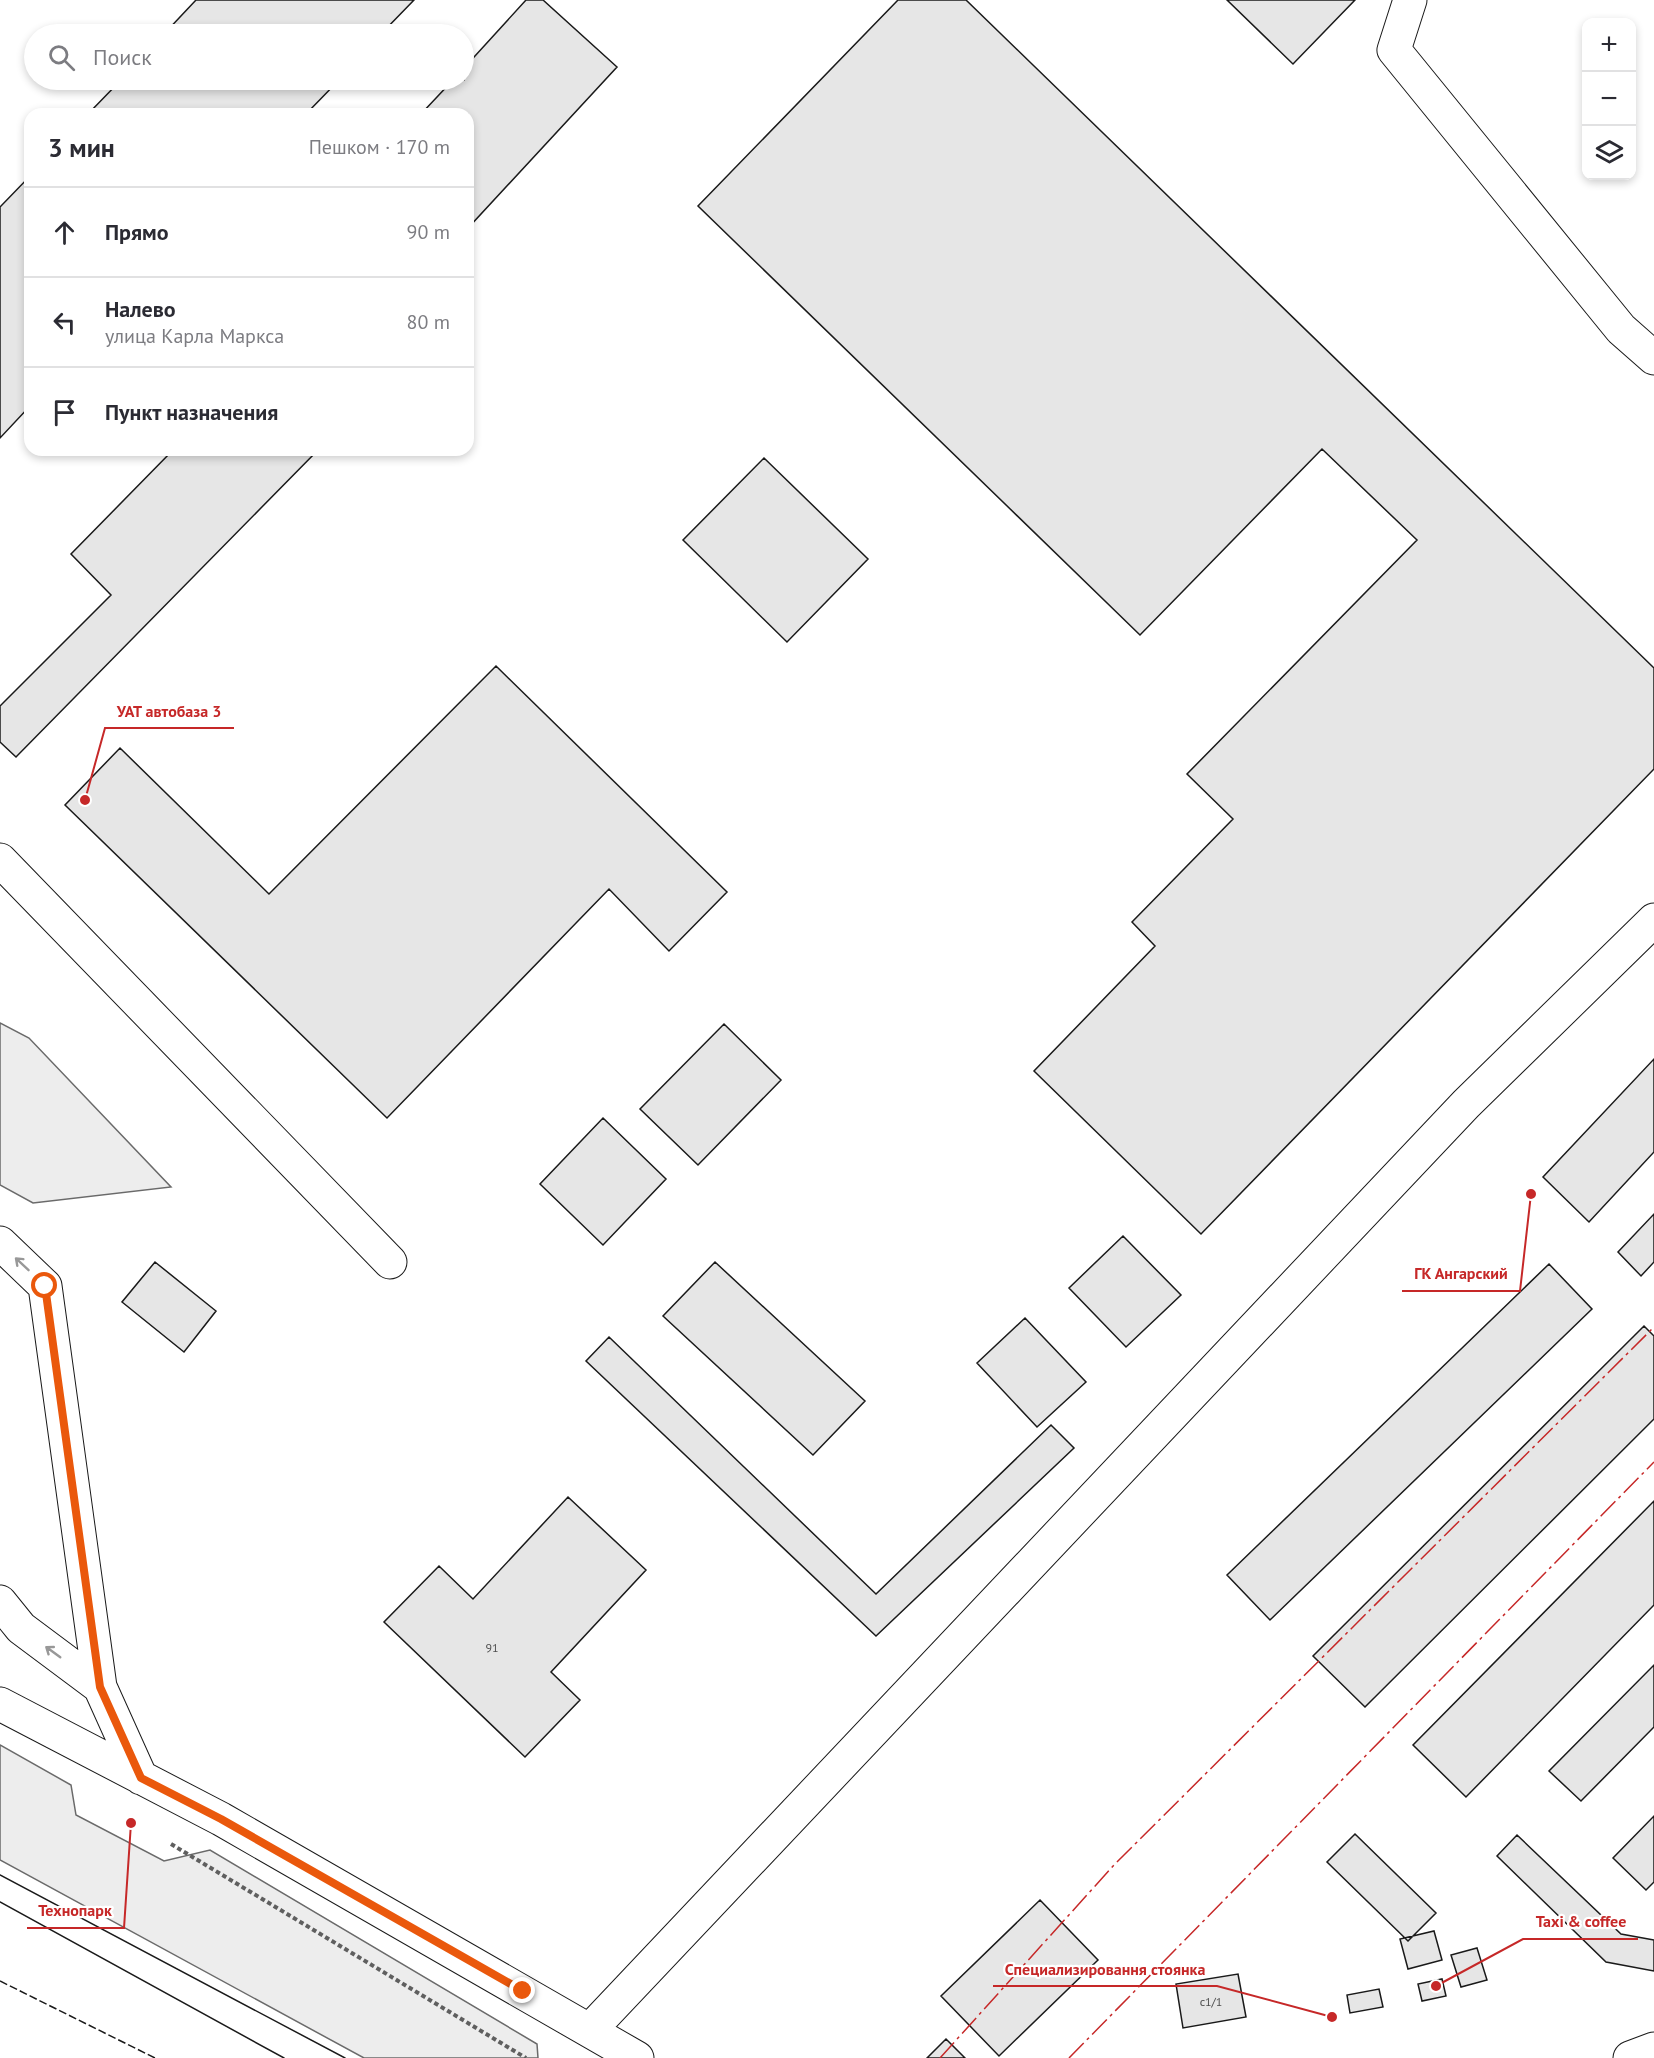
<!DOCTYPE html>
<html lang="ru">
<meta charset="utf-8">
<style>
:root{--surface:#fff;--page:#f2f2f3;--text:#2b2b33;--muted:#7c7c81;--line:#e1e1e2}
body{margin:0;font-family:"PT Sans",sans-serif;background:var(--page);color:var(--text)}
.controls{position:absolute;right:18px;top:18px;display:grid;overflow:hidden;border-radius:12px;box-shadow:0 3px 9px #0003}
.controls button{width:54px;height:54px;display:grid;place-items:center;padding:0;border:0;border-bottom:2px solid var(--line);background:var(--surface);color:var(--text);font:30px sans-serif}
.stop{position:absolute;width:18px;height:18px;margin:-14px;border:4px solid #ea580c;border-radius:50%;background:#fff}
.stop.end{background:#ea580c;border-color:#fff;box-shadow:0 2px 6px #0008}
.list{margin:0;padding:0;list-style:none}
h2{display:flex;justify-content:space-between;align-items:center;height:78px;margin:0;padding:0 24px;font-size:26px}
h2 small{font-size:20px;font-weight:400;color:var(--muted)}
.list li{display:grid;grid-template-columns:39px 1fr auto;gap:18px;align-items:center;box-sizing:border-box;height:90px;padding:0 24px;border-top:2px solid var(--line)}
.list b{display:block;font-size:22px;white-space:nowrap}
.list p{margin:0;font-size:20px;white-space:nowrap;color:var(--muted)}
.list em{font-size:20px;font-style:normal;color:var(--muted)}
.icon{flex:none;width:33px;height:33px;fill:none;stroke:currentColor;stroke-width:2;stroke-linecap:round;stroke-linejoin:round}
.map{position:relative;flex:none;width:1654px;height:2058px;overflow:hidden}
.search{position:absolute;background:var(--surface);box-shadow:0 3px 9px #0003;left:24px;top:24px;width:450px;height:66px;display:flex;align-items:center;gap:15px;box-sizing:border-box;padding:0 21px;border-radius:33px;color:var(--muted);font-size:22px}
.panel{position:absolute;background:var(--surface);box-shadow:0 3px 9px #0003;left:24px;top:108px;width:450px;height:348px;border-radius:18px}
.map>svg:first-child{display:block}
.built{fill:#ededed;stroke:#6a6a6a;stroke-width:1.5}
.building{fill:#e6e6e6;stroke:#1a1a1a;stroke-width:1.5}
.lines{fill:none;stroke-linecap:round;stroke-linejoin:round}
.minor-casing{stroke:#1a1a1a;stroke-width:35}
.path{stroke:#5f5f5f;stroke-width:4;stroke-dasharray:4.5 3;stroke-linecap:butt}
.minor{stroke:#fff;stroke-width:33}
.tram{stroke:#1a1a1a;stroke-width:1.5}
.fence{stroke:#1a1a1a;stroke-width:1.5;stroke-dasharray:8 3;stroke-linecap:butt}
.power{stroke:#c62828;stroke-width:1.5;stroke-dasharray:21 4.5 3 4.5;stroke-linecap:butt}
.oneway{stroke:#989898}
.route{stroke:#ea580c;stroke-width:8}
.labels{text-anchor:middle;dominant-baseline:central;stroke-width:4.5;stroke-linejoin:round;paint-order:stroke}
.number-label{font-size:12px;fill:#4d4d4d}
.leader{fill:none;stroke:#c62828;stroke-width:2}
.callout-dot{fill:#c62828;stroke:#fff;stroke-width:2}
.callout-label{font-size:16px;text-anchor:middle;font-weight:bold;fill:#c62828;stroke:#fff;stroke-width:4.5;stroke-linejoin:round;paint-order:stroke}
</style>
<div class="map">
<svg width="1654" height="2058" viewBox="0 0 1654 2058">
<rect width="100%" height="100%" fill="#fff"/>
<path class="built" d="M0,1023l29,15 142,149 -138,16 -33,-18z
M0,1745l71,40 5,30 88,46 46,-11 327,194 1,14h-174l-364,-198z"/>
<path class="building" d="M196,0h218l-33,34h-217z
M526,0h17l74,67 -149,161v-114h-47l32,-34h11v-12z
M898,0h68l688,668v101l-453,465 -167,-163 121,-125 -23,-24 101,-103 -46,-45 230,-234 -95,-91 -182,186 -442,-429z
M1227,0h128l-62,64z
M121,80h218l-33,34h-218z
M30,176v230l-30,32v-231z
M173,450h145l-302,307 -16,-15v-36l111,-111 -40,-41z
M764,458l104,101 -81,83 -104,-102z
M496,666l231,226 -58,59 -60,-62 -222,229 -322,-313 55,-57 149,146z
M724,1024l57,56 -83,85 -58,-56z
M1654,1059v93l-65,70 -46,-45z
M603,1118l63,61 -63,66 -63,-61z
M1654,1214v48l-13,14 -23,-24z
M1123,1236l58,59 -55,52 -57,-59z
M155,1262l61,49 -32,41 -62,-50z
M715,1262l150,139 -52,54 -150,-139z
M1549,1264l43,45 -322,311 -43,-45z
M1025,1318l61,64 -49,45 -60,-64z
M1644,1326l10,10v83l-289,288 -52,-51z
M609,1337l267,257 175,-169 23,23 -198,188 -290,-275z
M568,1497l78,73 -95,102 29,28 -55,57 -141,-135 55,-56 34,33z
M1654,1501v104l-188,192 -53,-52z
M1654,1665v62l-73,74 -32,-30z
M1654,1816v66l-8,8 -33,-32z
M1355,1834l81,79 -28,28 -81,-79z
M1517,1835l104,99 33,6v31l-48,-9 -109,-106z
M1040,1900l58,60 -99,96 -58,-60z
M1434,1931l8,29 -34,9 -8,-30z
M1477,1948l10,32 -26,7 -10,-32z
M1238,1974l8,43 -63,11 -7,-44z
M1442,1979l4,17 -24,5 -4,-17z
M1379,1989l4,18 -33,6 -3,-18z
M946,2039l19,19h-38z"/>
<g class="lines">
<defs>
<path id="minor" d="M1410,0l-16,50 227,279 33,29
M0,860l390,402
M0,1243l45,43 55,401 41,91
M0,1602l21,26 79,59
M0,1704l221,115 416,239
M590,2030l876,-926 188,-184
M1630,2058l24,-9"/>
</defs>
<use href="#minor" class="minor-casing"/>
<path class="path" d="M171,1844l355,214"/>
<use href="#minor" class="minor"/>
<path class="tram" d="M0,1875l345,183
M0,1902l284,156"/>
<path class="fence" d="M0,1981l155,77"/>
<path class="power" d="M940,2058l174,-193 540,-538
M1069,2058l585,-596"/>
</g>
<defs><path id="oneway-shaft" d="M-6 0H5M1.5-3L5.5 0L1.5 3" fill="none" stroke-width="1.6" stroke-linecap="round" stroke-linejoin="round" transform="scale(1.5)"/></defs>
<g class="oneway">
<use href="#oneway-shaft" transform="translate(22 1264) rotate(-137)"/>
<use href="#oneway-shaft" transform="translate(53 1652) rotate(-144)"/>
</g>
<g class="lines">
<path class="route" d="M45,1286l55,401 41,91 80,41 302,172"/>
</g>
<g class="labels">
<g class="number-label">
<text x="492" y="1647">91</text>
<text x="1211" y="2001">с1/1</text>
</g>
</g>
<path class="leader" d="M85 800L105 728H234M1531 1194L1520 1291H1402M131 1823L124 1928H27M1436 1986L1523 1939H1638M1332 2017L1217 1986H993"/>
<g class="callout-dot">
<circle cx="85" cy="800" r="6"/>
<circle cx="1531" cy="1194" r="6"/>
<circle cx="131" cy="1823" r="6"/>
<circle cx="1436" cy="1986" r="6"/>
<circle cx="1332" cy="2017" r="6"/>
</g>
<g class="callout-label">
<text x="169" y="717">УАТ автобаза 3</text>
<text x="1461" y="1279">ГК Ангарский</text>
<text x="75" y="1916">Технопарк</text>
<text x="1581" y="1927">Taxi &amp; coffee</text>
<text x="1105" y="1975">Специализировання стоянка</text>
</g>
</svg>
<div class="controls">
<button>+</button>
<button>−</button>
<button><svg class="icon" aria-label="layers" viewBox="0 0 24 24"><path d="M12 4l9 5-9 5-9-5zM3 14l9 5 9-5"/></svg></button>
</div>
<div class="stop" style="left:45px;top:1286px"></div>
<div class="stop end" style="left:523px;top:1991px"></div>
<div class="search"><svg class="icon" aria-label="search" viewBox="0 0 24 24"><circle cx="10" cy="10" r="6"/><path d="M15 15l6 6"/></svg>Поиск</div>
<section class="panel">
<h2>3 мин<small>Пешком · 170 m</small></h2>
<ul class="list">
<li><svg class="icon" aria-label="ahead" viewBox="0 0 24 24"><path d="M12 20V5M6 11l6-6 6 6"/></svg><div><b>Прямо</b></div><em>90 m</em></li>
<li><svg class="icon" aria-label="left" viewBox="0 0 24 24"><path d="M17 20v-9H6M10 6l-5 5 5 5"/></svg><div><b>Налево</b><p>улица Карла Маркса</p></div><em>80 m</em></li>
<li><svg class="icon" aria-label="arrive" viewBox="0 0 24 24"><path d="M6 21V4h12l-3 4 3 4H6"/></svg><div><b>Пункт назначения</b></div></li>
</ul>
</section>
</div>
